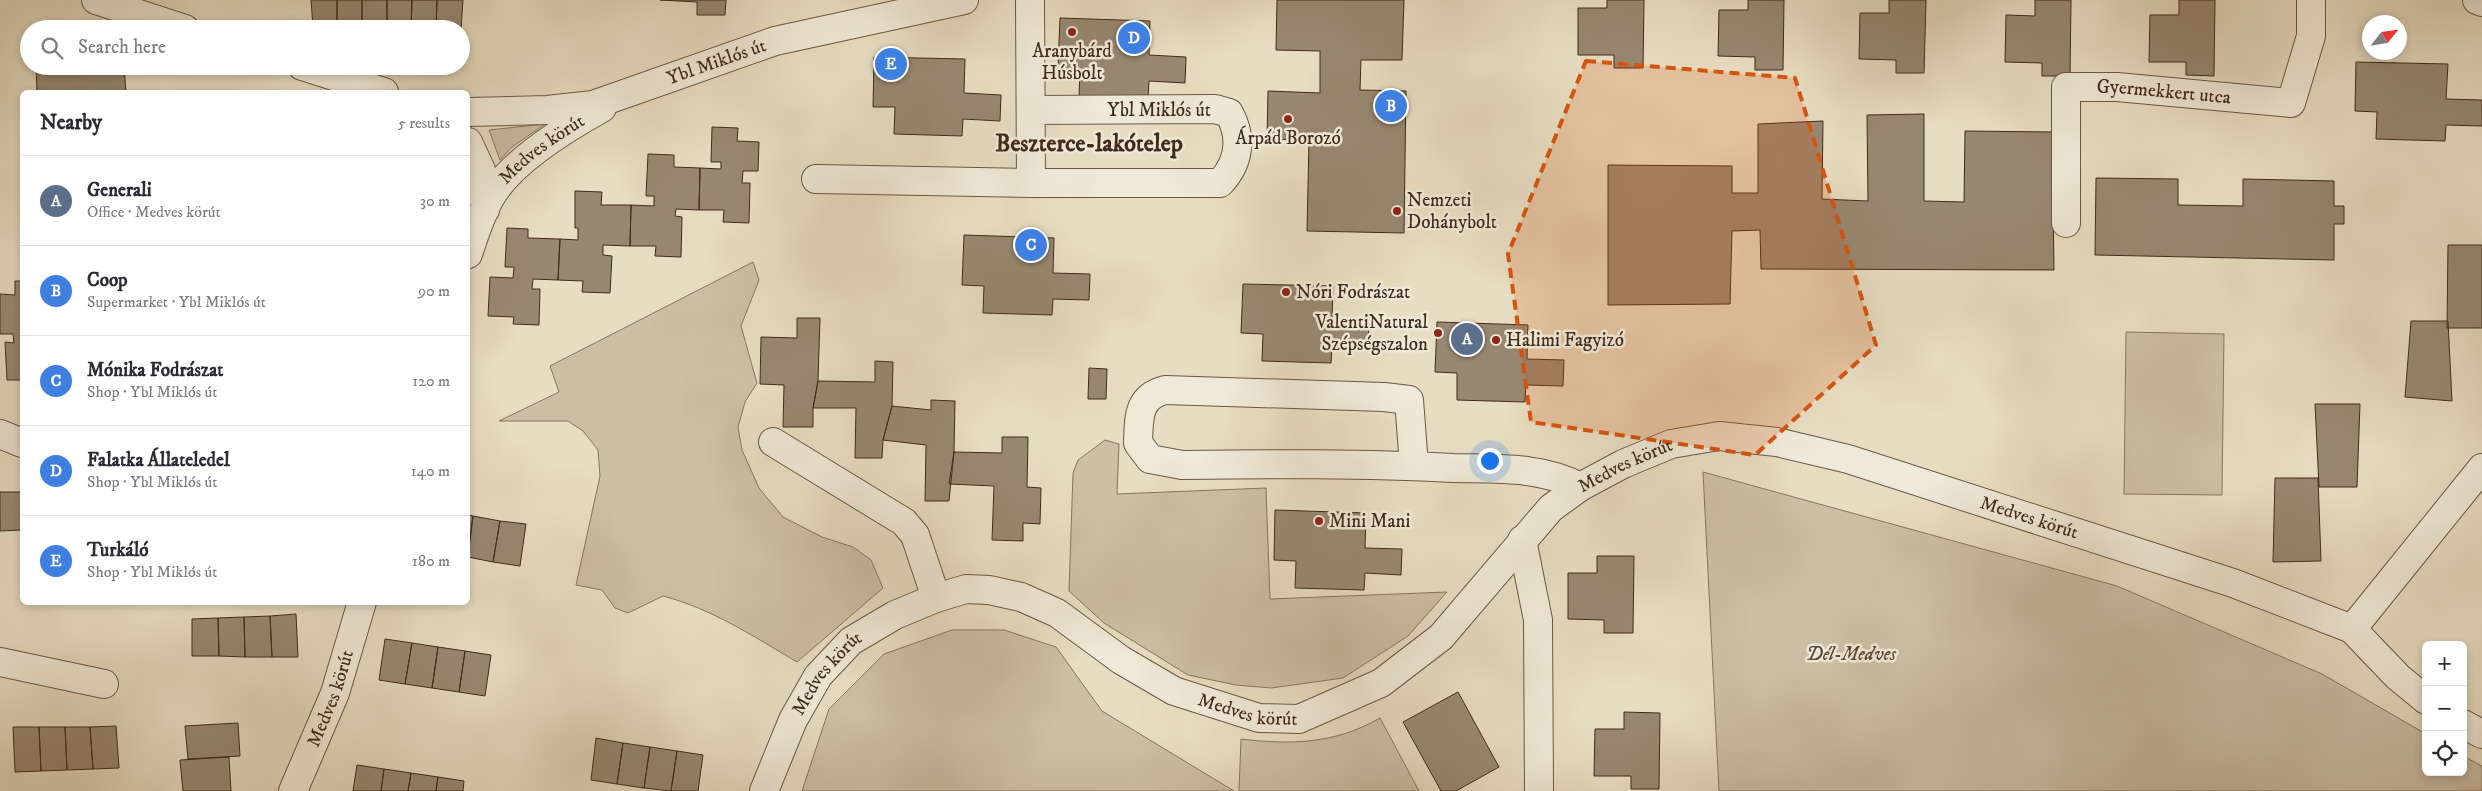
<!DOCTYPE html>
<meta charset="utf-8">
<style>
:root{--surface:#fff;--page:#f2f2f3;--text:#2b2b33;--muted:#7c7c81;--line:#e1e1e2;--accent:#8f2418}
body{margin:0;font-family:"IM FELL DW Pica",serif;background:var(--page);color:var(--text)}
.controls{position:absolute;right:15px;bottom:15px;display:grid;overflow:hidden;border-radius:8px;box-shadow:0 2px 8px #0003}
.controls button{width:45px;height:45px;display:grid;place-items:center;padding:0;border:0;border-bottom:1px solid var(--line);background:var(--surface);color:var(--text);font:25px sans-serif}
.compass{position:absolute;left:2362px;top:15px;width:45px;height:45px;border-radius:50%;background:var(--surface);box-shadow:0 2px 8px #0003;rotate:60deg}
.you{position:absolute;left:1489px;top:460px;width:18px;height:18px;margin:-12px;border:4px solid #fff;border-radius:50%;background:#1a73e8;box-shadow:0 0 0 8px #1a73e833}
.badge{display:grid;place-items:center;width:32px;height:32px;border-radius:50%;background:var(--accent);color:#fff;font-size:16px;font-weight:700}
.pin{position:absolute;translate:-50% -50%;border:2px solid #fff;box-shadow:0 1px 5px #0006}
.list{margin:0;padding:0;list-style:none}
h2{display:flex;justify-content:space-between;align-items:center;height:65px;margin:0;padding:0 20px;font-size:21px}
h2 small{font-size:16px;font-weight:400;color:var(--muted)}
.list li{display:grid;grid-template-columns:32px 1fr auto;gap:15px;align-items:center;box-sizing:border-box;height:90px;padding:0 20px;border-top:1px solid var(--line)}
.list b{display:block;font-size:19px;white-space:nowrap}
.list p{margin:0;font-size:16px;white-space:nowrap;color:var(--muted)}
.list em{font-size:16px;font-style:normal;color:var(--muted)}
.icon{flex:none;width:28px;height:28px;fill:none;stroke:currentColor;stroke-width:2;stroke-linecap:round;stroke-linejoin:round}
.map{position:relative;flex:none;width:2482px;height:791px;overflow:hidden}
.search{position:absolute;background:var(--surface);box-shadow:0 2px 8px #0003;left:20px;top:20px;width:450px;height:55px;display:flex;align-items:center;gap:12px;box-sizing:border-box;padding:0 18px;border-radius:28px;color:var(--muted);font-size:19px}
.panel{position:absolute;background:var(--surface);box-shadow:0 2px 8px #0003;left:20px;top:90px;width:450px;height:515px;border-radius:8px}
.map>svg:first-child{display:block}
.green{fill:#cbbfa6;stroke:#867560}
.building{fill:#978872;stroke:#402b1b}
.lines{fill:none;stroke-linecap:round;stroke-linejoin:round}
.street-casing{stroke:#6a5845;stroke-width:30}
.street{stroke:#efe9d7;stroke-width:28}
.marked{fill:#d7540e;fill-opacity:0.2;stroke:#d7540e;stroke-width:4;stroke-dasharray:10 6;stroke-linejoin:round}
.poi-dot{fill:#8f2418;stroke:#efe9d7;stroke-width:2}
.labels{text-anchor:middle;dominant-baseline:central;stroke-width:5;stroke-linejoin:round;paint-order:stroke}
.poi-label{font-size:19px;fill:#402b1b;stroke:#efe9d7;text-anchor:start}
.street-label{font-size:19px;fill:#402b1b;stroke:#efe9d7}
.park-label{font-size:19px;font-style:italic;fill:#5c4937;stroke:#efe9d7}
.district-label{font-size:24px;font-weight:bold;fill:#402b1b;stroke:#efe9d7}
</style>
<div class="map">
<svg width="2482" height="791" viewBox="0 0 2482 791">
<rect width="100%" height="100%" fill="#e7ddc2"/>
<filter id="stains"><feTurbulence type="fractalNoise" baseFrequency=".004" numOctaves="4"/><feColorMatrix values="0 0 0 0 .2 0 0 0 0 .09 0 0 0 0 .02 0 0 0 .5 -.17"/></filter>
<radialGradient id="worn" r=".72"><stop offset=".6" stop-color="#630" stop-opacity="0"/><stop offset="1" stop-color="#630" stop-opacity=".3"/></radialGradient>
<path class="green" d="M545,124l-33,23 -12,13 -11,-30z
M753,262l6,18 -18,46 16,57 -12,19 -7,25 4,23 17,38 24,29 39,20 31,10 18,13 12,28 -86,74c-44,-26 -85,-53 -134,-66l-35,17 -13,-5 -13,-18 -26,-5 24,-109 -2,-26 -15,-19 -15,-10h-69l60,-29 -9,-26z
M2126,332l98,2 -2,161 -98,-1z
M1105,440l14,4 -2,50 149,-6 4,111 177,-7 -39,44 -65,42 -72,10 -35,-3 -48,-10 -84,-52 -35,-32 4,-118 5,-13z
M1703,472l414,114 205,88 104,60v38h37v-16l19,10v25h-763z
M952,630h52l52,17 46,64 132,80h-432l27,-82 55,-55z
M1380,718l39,73h-180l2,-52c50,6 94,5 139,-21z"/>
<path class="building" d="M311,0h26v28l-24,-1z
M337,0h25v28h-25z
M362,0h25v29l-25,-1z
M387,0h25l-1,29h-24z
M412,0h25l-1,29h-25z
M437,0h26l-2,29h-25z
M660,0h66l-1,15h-28v-13z
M1277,0h127l-2,60h-41l-1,30 46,1 -2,142 -97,-2 2,-91 -42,-1 1,-48 52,2v-42l-44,-1z
M1607,0h37l-1,68h-29v-13h-36v-47h29z
M1748,0h36l-1,70h-28v-13l-37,-1 1,-46h29z
M1889,0h37l-2,73h-28v-13l-37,-1 1,-46h29z
M2035,0h36l-1,76h-28v-13l-37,-1 1,-47 29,1z
M2179,0h36l-1,76 -28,-1v-13h-37l1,-47h29z
M1060,18l90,3 -1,34 37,2 -1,26 -36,-2 -1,17 -69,-2 1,-27 -22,-1z
M874,57l91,2 -1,34 37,2 -1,26 -37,-2 -1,17 -68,-2 1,-27h-22z
M2356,62l92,2 -2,35 36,1v26l-36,-1 -1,16 -69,-2 1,-27 -22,-1z
M36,66h88l2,26h-89z
M1924,114v87l40,1 1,-71 87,1 2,138 -293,-1 -1,-39 -28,1 -2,73 -122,1v-140l124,1v27h26v-69l65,-3 -1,78 46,2 -1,-86z
M712,127l26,1 -1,13 22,1 -1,29h-15l-1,12h8l-1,40 -26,-1 1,-12h-25l1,-42 21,1v-7h-10z
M648,154l26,1v12l26,1 -1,42 -23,-1 -1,7 7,1 -1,40 -26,-1 1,-10h-26l1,-41 23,1v-10h-8z
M2096,178l82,1v26l65,1v-27l91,2v25h10v18h-10v36l-239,-5z
M575,191l27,1 -1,13h30l-1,41 -27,-1v10l9,1 -2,37 -28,-1 1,-11 -25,-1 2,-41 18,1v-12h-3z
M507,228l21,1v9l32,1 -2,41 -25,-1 -1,10h8l-1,36 -26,-1 1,-7 -26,-1 2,-39 23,1 1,-11h-9z
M964,235l90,3 -1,35 37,1 -1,26 -36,-1 -1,16 -69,-2 1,-27 -22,-1z
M2448,245h34v83h-35z
M15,281h7v99h-15l-2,-38 9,1 -1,-9h-13v-40l15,1z
M1243,284l90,2 -1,35 37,1 -1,26 -36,-1 -1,16 -69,-2 1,-27 -22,-1z
M797,318h23l-2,63 -5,27v19h-30l1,-42 -24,-1 1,-47 36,1z
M2411,321h37l4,80 -47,-4z
M1437,322l91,3 -1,34 37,1 -1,26 -37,-1 -1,17 -68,-2v-27l-22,-1z
M875,361l18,1 -1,44 -9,34 -1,18h-27l1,-50h-43l5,-27 57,1z
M1089,368l18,1 -1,30h-18z
M931,400l24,1 -1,51 -5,49h-24l1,-56 -43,-5 9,-34 39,4z
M2315,404h45l-3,83h-38z
M1002,437h26l-1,50 14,1 -1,36 -17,-1v18l-31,-1 2,-54 -45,-2 5,-32 48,1z
M2275,478h43l3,83 -48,1z
M0,492h21l1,38 -22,1z
M1275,510l91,3 -1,35 37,1 -1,26 -36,-2 -1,17 -69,-2 1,-27 -22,-1z
M468,515l5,1 -5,37z
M473,516l27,5 -7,41 -25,-5z
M500,521l26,3 -6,42 -27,-4z
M1597,556h37l-1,77h-29v-13l-36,-1v-46h29z
M296,614l2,43h-26l-2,-41z
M270,616l2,41h-27l-1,-40z
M244,617l1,40 -26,-1 -1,-38z
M218,618l1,38h-27v-37z
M385,639l27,4 -7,41 -26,-4z
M412,643l26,4 -6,41 -27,-4z
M438,647l27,4 -6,41 -27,-4z
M465,651l26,4 -6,41 -26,-4z
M1458,692l41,75 -43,24h-15l-38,-69z
M1624,712l36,1 -1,76h-28v-13h-37l1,-47h29z
M238,723l2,33 -52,3 -3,-33z
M116,726l3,42 -26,1 -3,-42z
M13,727h26l2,44 -26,1z
M39,727h26l2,43 -26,1z
M65,727h25l3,42 -26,1z
M596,738l27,5 -6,41 -26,-4z
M623,743l27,4 -6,41 -27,-4z
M650,747l27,4 -6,40 -27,-3z
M677,751l26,4 -5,36h-27z
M229,757l2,34h-48l-3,-31z
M357,765l27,4 -3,22h-28z
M384,769l27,4 -3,18h-27z
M411,773l27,4 -2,14h-28z
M438,777l26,4 -1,10h-27z"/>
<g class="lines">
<defs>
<g id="street">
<path d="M96,0l89,29"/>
<path d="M1030,0l1,183h189c19,-20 23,-45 9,-70l-14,-4 -184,1"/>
<path d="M2477,0l5,2"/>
<path d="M302,66l82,26"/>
<path id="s1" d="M468,112l79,-2 46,-5 182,-64 189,-41"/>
<path d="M468,142l13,28 4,40"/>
<path d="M816,179l215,4"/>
<path id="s2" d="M2066,223v-136h51l174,16 20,-67v-36"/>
<path id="s3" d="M468,254c6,-18 12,-37 21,-54 19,-37 77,-72 113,-92"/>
<path d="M0,434l22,9"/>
<path d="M773,442l131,80 11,13 21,63"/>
<path d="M1414,466l-5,-66 -25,-3 -219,-7c-28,7 -26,29 -27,53l12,16 32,6c90,-1 181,-2 271,3 42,1 89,-2 127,19"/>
<path d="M1522,540l16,80 1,171"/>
<path d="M2352,629l130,-161"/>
<path d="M0,662l104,22"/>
<path d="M2463,724l19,10"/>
<path id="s4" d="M293,791l42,-98 27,-91"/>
<path id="s5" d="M764,791l29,-71 25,-44 33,-35 44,-26 41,-17 30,-9 23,1 32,7 36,16 64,47 53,31 85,27 40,1 82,-36 60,-46 110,-129 29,-21 43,-23 48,-20 48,-8 58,6 71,17 385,124 119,46 46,48 28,23"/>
</g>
</defs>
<use href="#street" class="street-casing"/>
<use href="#street" class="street"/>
</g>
<path class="marked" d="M1586,61l209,17 81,267 -121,110 -224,-33 -23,-168z"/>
<g class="poi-dot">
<circle cx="1072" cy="32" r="5"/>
<circle cx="1288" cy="119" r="5"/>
<circle cx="1397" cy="211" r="5"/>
<circle cx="1286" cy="292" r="5"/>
<circle cx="1438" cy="333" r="5"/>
<circle cx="1496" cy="340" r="5"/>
<circle cx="1319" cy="521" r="5"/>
</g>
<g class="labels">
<g class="poi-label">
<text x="1072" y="51" text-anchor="middle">Aranybárd<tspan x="1072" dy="22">Húsbolt</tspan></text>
<text x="1288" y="138" text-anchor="middle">Árpád Borozó</text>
<text x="1407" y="200">Nemzeti<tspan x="1407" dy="22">Dohánybolt</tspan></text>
<text x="1296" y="292">Nóri Fodrászat</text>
<text x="1428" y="322" text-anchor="end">ValentiNatural<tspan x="1428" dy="22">Szépségszalon</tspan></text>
<text x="1506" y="340">Halimi Fagyizó</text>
<text x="1329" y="521">Mini Mani</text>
</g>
<g class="street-label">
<text stroke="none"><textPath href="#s1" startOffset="256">Ybl Miklós út</textPath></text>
<text stroke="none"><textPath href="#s2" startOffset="234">Gyermekkert utca</textPath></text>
<text x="1159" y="110">Ybl Miklós út</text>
<text stroke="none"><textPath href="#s3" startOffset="132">Medves körút</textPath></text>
<text stroke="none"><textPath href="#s5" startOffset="1088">Medves körút</textPath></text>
<text stroke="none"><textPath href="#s5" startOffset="1509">Medves körút</textPath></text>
<text stroke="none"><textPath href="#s5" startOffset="135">Medves körút</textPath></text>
<text stroke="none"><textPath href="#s4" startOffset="100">Medves körút</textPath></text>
<text stroke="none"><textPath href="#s5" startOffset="615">Medves körút</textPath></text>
</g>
<g class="park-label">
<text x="1851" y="654">Dél-Medves</text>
</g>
<g class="district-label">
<text x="1089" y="144">Beszterce-lakótelep</text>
</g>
</g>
<rect width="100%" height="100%" filter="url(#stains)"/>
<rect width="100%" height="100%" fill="url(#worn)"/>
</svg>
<div class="controls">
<button>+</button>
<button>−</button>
<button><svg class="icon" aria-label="locate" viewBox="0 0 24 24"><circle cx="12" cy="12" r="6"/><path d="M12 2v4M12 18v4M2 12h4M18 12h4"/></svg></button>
</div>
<svg class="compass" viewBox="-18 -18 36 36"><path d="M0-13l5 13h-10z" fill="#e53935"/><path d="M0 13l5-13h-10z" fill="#7c7c81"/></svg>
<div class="you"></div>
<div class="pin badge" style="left:1467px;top:339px;background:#5c6f8a">A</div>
<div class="pin badge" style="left:1391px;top:106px;background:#3f7fe0">B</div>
<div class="pin badge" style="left:1031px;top:245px;background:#3f7fe0">C</div>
<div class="pin badge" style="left:1134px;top:38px;background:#3f7fe0">D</div>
<div class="pin badge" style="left:891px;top:64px;background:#3f7fe0">E</div>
<div class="search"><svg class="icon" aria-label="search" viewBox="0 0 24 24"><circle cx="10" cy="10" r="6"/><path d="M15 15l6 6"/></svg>Search here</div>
<section class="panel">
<h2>Nearby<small>5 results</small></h2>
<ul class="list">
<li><span class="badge" style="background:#5c6f8a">A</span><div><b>Generali</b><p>Office · Medves körút</p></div><em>30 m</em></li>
<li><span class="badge" style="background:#3f7fe0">B</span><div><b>Coop</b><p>Supermarket · Ybl Miklós út</p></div><em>90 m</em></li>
<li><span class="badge" style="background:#3f7fe0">C</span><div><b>Mónika Fodrászat</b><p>Shop · Ybl Miklós út</p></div><em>120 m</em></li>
<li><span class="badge" style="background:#3f7fe0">D</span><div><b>Falatka Állateledel</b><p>Shop · Ybl Miklós út</p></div><em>140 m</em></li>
<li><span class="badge" style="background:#3f7fe0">E</span><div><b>Turkáló</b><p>Shop · Ybl Miklós út</p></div><em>180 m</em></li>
</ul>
</section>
</div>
